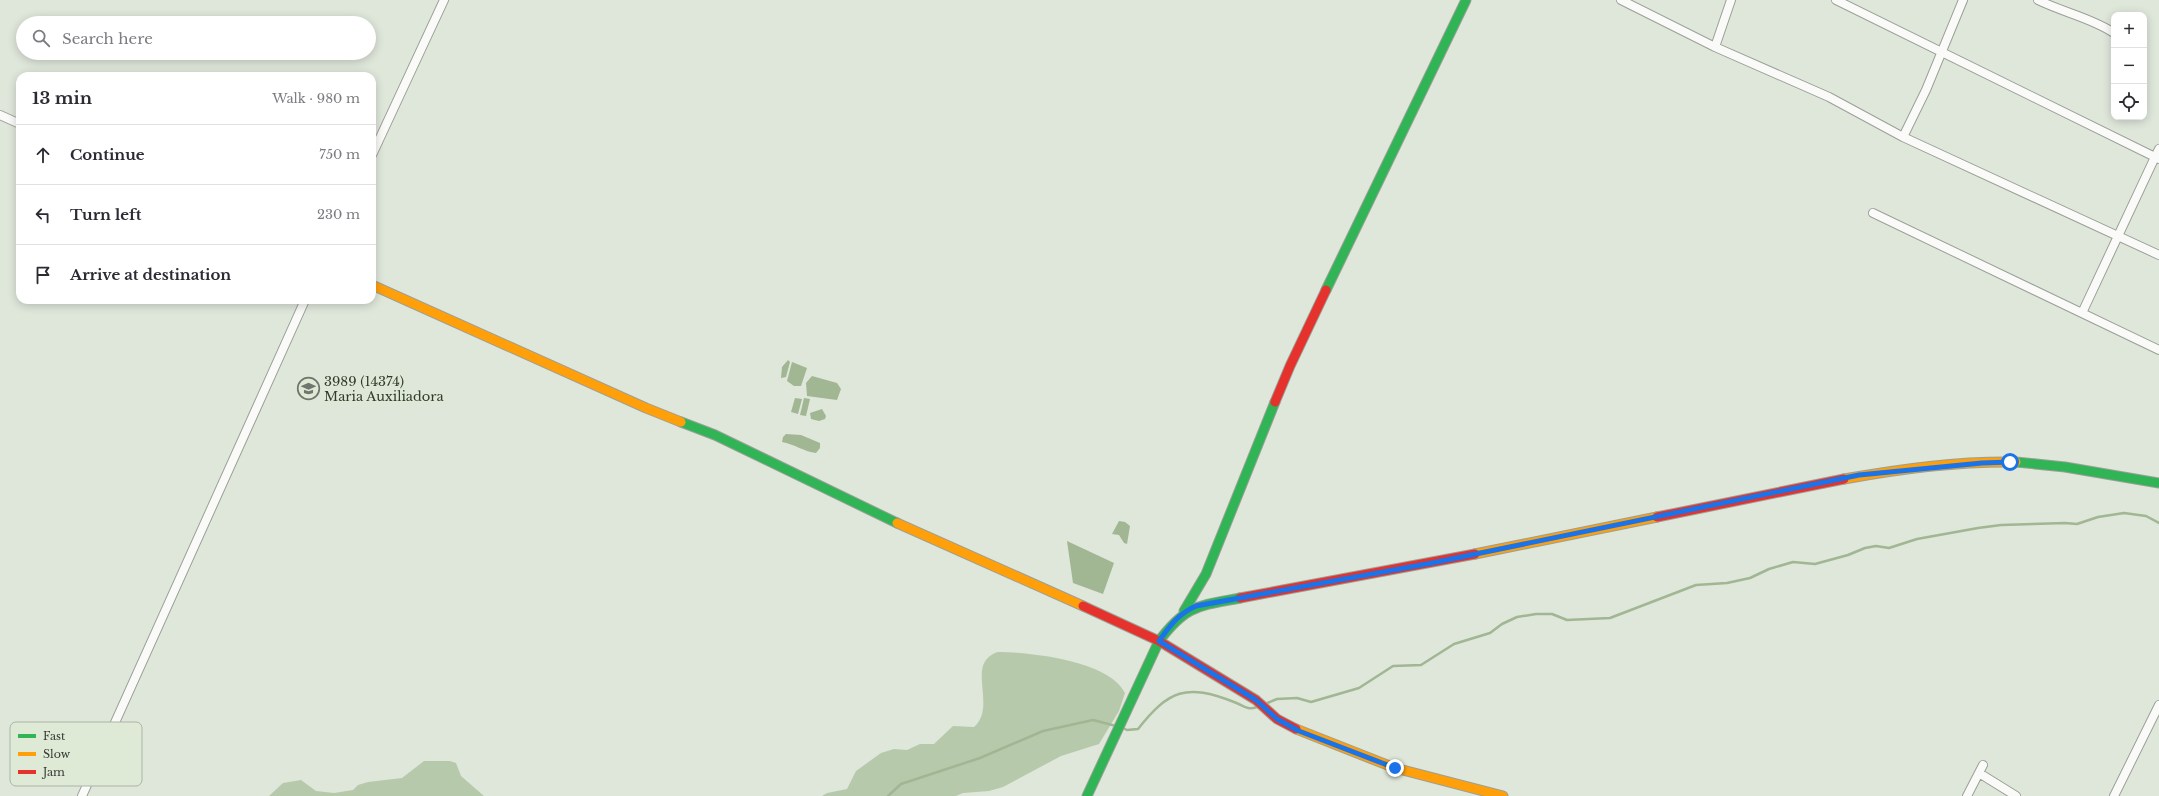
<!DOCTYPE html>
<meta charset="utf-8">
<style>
:root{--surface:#fff;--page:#f7f7f7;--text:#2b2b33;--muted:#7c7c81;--line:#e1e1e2}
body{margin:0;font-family:"Libre Baskerville",serif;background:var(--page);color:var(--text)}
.controls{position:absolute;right:12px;top:12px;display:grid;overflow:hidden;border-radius:8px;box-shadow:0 2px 10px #0003}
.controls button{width:36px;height:36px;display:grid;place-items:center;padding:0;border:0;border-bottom:1px solid var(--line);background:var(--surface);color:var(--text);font:20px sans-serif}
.stop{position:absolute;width:12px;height:12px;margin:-9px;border:3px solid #1a73e8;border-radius:50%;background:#fff}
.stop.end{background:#1a73e8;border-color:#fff;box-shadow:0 1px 4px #0008}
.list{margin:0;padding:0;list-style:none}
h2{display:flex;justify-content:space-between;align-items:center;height:52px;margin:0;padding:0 16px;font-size:17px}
h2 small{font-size:13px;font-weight:400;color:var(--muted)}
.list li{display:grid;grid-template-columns:26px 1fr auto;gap:12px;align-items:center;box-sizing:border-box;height:60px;padding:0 16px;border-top:1px solid var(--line)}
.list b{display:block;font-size:15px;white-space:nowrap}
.list em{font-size:13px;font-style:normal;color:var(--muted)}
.icon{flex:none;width:22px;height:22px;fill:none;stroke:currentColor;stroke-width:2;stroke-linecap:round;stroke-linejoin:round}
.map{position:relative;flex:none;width:2159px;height:796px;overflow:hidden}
.search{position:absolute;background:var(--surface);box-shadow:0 2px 10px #0003;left:16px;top:16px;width:360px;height:44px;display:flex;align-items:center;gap:10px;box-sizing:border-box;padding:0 14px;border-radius:22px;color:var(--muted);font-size:15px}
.panel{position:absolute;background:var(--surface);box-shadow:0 2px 10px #0003;left:16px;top:72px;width:360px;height:232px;border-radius:12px}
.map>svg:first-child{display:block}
.forest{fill:#b7c9ab}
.water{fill:#a1b692}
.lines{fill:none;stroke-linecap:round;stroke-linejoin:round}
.stream{stroke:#a1b692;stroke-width:2.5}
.street-casing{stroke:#9ba097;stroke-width:10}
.fast-casing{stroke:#9ba097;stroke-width:11}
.slow-casing{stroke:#9ba097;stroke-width:11}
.jam-casing{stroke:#9ba097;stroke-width:11}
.street{stroke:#fafbf9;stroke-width:8}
.fast{stroke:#30b455;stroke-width:9}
.slow{stroke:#ff9f0a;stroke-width:9}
.jam{stroke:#e5322d;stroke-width:9}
.route{stroke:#1a73e8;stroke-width:5}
.labels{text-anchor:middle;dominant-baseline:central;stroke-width:3;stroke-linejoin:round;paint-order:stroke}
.poi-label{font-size:13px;fill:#353932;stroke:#deead6;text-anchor:start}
.key{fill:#deead6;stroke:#abb5a5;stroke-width:1}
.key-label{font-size:11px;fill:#353932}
</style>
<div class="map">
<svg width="2159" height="796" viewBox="0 0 2159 796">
<rect width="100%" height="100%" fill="#dfe6da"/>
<path class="forest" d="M998,652c32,0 112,9 127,41l-6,18 -20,33 -38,12 -58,31 -14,4 -26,2 -7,3h-134l5,-3 20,-4 9,-18 25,-18 13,-4 13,1 13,-6h14l19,-18 21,1c24,-21 -10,-64 24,-75z
M424,761h26l6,2 5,13 23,20h-215l14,-13 18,-3 15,11 18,2 19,-3 5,-5 10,-3 34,-4z"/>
<path class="water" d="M788,360l2,2 -4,15 -5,1 1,-11z
M792,362l15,6 -6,18h-7l-7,-5z
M812,376l25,7 4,6 -4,11 -30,-4 -1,-13z
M795,398l7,1 -4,15 -7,-2z
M804,398l6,1 -4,17 -6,-1z
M822,409l4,7 -1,3 -6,2 -8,-2 -1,-6z
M786,434l15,1 19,8v5l-4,5c-11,-1 -22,-9 -34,-11l1,-5z
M1119,521l6,1 5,4 -3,18 -3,-1 -5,-8 -7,-1z
M1067,541l47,22 -11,31 -30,-11z"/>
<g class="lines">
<path class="stream" d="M1265,704l12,-5 20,-1 14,4 48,-14 34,-22 28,-1 33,-21 36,-11 12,-9 15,-7 19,-3h16l15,6 43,-2 86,-33 31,-2 23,-5 19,-9 24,-7 22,2 33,-9 17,-7 11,-2 13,2 28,-9 61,-11 23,-3 64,-2 12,1 21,-7 26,-4 22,3 13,7
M1123,728l4,2 11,-1c31,-39 48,-46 96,-27 9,3 13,9 23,5
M888,796l13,-12 79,-26 63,-27 50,-11 23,6"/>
<defs>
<path id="street" d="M1621,0l94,47 114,50 74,40 256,118
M1836,0l319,157 4,-8
M2038,0c24,12 54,18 76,33
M1715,47l16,-47
M0,115l20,9
M1903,137l23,-47 37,-90
M372,155l72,-155
M1873,213l286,137
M2082,313l73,-156 4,2
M1979,773l37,23
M82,796l223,-496
M1967,796l16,-31
M2114,796l45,-91"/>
<path id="fast" d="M1326,290l140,-290
M681,422l34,13 182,88
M2016,462l49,5 94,16
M1184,611l22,-37 69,-172
M1087,796l72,-155c27,-36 39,-35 81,-43"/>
<path id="slow" d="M372,285l274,123 35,14
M1844,479c57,-10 114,-18 172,-17
M897,523l186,83
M1475,554l182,-37
M1296,729l99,39 108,28"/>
<path id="jam" d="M1275,402l15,-36 36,-76
M1657,517l187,-38
M1240,598l235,-44
M1083,606l76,35 97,59 21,19 19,10"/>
</defs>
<use href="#street" class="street-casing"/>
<use href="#fast" class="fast-casing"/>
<use href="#slow" class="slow-casing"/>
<use href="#jam" class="jam-casing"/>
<use href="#street" class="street"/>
<use href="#fast" class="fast"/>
<use href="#slow" class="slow"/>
<use href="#jam" class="jam"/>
</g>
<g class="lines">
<path class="route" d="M1395,768l-96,-37 -22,-12 -21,-19 -97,-59c11,-15 19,-27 37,-35l236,-43 427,-88 123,-12 28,-1"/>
</g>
<defs>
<symbol id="school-ring" viewBox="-11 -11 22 22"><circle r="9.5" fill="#deead6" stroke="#70766d" stroke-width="1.5"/><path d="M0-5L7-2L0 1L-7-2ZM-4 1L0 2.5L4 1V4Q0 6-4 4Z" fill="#70766d"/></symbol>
</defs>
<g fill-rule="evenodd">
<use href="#school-ring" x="296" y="376" width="25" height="25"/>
</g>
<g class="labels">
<g class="poi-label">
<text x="324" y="381">3989 (14374)<tspan x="324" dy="15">Maria Auxiliadora</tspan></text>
</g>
</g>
<rect x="10" y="722" width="132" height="64" rx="6" class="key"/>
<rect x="18" y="734" width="18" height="4" fill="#30b455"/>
<rect x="18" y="752" width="18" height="4" fill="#ff9f0a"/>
<rect x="18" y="770" width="18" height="4" fill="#e5322d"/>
<g class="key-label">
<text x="43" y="740">Fast</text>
<text x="43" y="758">Slow</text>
<text x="43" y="776">Jam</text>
</g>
</svg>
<div class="controls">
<button>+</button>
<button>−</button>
<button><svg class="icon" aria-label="locate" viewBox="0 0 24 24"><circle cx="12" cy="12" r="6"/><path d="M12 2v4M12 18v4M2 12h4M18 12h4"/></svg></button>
</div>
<div class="stop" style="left:2010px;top:462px"></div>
<div class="stop end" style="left:1395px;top:768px"></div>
<div class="search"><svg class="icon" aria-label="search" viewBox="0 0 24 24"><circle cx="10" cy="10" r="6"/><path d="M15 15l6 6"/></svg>Search here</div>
<section class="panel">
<h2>13 min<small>Walk · 980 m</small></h2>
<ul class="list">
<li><svg class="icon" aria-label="ahead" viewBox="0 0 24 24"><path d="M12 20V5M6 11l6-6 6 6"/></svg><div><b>Continue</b></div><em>750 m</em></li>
<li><svg class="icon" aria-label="left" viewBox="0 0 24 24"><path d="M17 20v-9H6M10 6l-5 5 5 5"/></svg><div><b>Turn left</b></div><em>230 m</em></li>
<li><svg class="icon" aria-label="arrive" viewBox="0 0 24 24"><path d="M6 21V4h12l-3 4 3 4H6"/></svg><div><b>Arrive at destination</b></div></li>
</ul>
</section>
</div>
